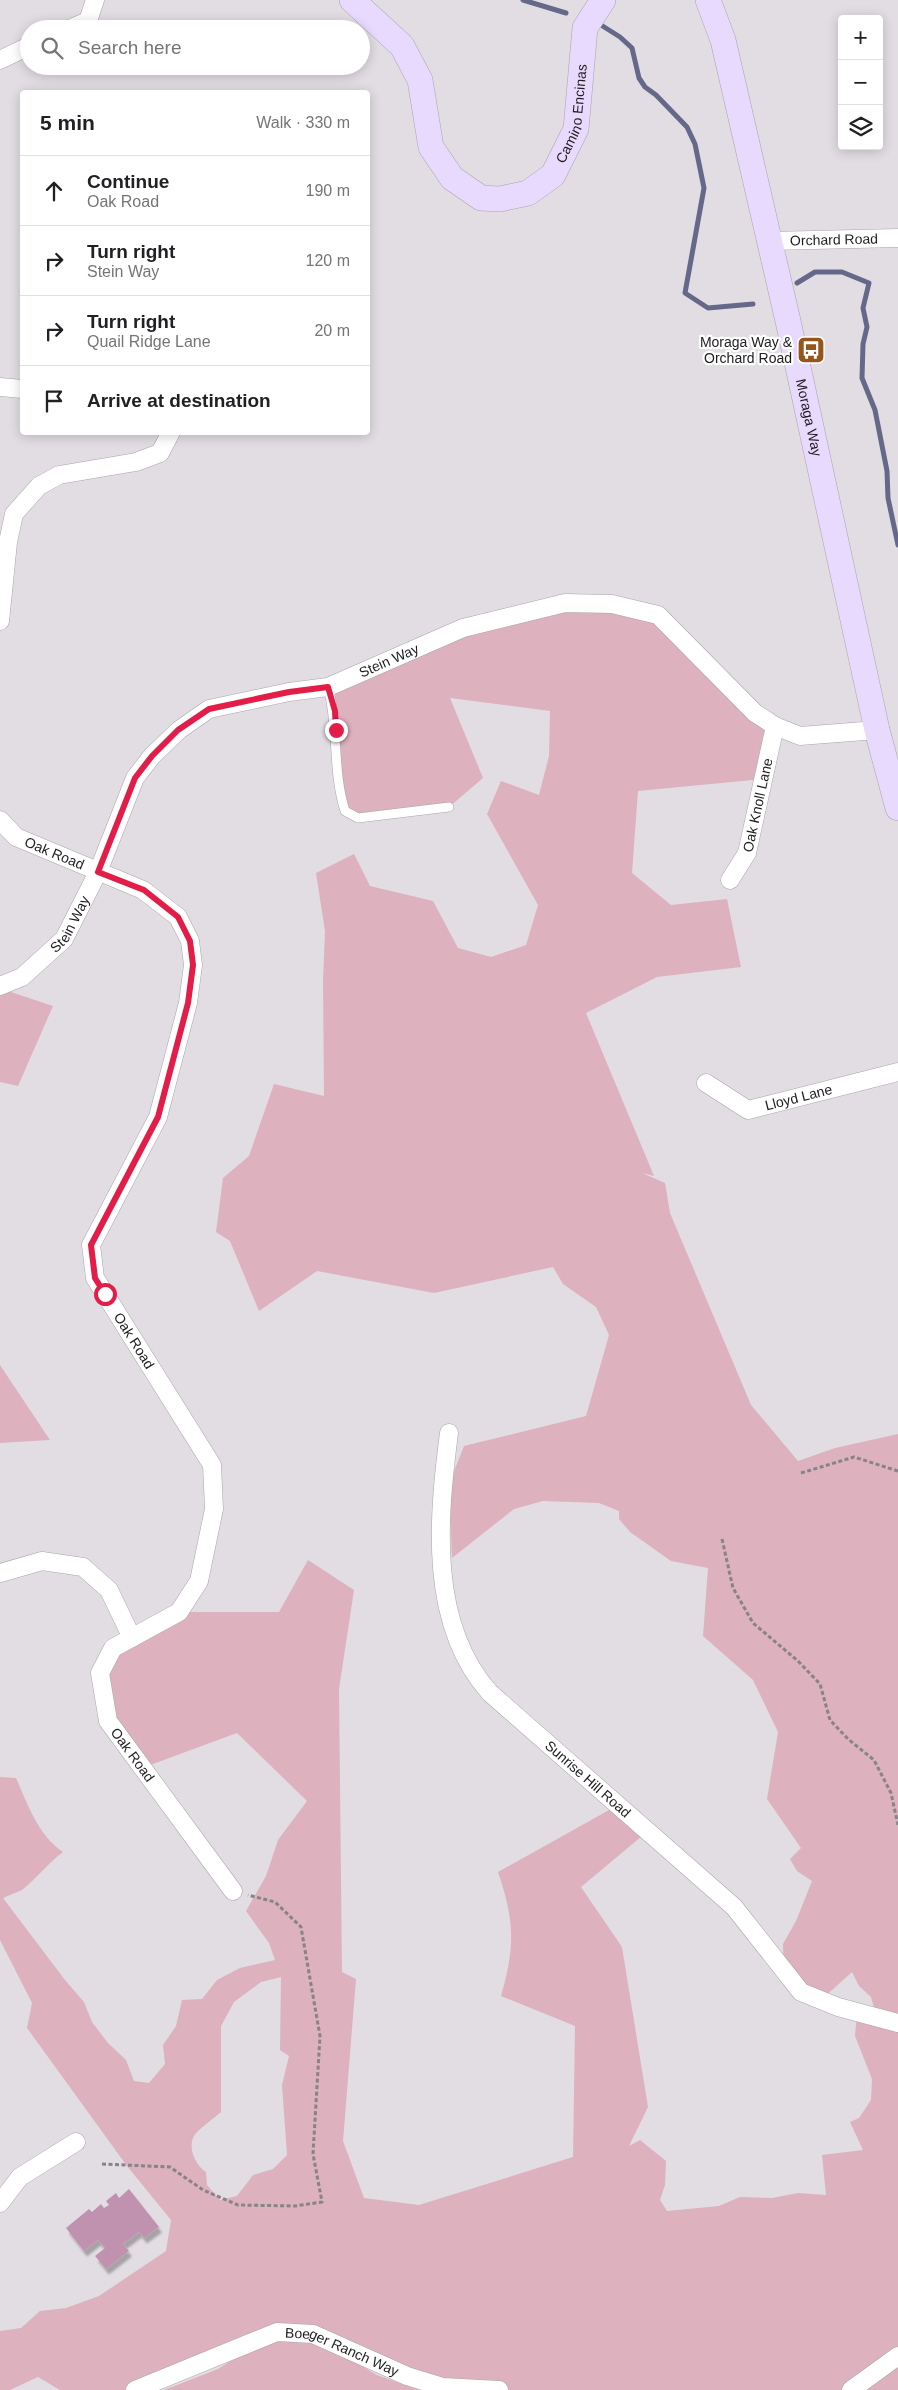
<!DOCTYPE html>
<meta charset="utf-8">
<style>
:root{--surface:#fff;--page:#f2f2f2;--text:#202124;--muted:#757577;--line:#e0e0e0}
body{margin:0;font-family:Helvetica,sans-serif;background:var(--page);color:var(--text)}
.controls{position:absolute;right:15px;top:15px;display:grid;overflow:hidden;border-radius:5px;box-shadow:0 2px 12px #0003}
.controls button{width:45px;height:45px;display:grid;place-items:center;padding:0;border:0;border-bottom:1px solid var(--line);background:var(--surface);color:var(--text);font:25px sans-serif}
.stop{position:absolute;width:15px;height:15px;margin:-11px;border:4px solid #e11d48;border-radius:50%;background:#fff}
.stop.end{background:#e11d48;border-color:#fff;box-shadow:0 1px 5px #0008}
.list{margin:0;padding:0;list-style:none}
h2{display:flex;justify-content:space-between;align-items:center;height:65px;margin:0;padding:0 20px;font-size:21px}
h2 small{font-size:16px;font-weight:400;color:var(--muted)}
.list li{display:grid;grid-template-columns:32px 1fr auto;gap:15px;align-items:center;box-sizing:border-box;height:70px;padding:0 20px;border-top:1px solid var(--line)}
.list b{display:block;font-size:19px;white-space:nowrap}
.list p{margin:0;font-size:16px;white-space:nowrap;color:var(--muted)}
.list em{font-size:16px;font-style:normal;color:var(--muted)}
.icon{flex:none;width:28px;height:28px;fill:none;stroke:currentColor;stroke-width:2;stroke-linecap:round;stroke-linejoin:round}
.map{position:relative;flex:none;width:898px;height:2390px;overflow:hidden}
.search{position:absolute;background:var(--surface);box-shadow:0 2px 12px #0003;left:20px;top:20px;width:350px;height:55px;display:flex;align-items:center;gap:12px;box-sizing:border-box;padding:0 18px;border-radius:28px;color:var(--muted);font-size:19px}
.panel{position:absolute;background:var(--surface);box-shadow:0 2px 12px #0003;left:20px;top:90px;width:350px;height:345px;border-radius:5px}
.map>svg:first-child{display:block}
.green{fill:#ddb1bd;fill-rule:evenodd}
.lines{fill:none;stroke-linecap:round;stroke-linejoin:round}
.stream{stroke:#666889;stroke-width:5}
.building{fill:#c092b0;filter:url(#shadow)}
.lane-casing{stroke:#a9a4aa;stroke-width:10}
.street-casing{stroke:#a9a4aa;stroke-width:19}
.secondary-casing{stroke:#a9a4aa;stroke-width:26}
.path{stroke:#878388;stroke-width:3;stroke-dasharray:4 2.5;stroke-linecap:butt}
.lane{stroke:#fff;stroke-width:9}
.street{stroke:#fff;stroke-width:18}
.secondary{stroke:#e8dafe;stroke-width:25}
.route{stroke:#e11d48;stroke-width:6}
.labels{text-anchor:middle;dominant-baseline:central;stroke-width:4.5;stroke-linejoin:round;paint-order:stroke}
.street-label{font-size:14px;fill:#1e1c1f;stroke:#fff}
.poi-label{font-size:14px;fill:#1e1c1f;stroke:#fff;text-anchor:end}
</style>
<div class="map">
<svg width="898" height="2390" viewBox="0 0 898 2390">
<defs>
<filter id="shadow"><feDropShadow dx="3" dy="5.5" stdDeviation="1" flood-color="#0004"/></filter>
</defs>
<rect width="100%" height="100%" fill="#e2dde3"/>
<path class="green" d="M565,603l93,12 117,111 -12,53 -125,12 -6,82 39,32 56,-6 14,68 -84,10 -71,36 68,163 -12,-3 23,10 5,30 81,192 47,56 37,-13 63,-14v956h-399l-56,-3 -130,-53 -36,-2 -142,58h-75l-22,-13 -28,13h-10v-59l21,-3 19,-17 26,-3 33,-12 67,-45 5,-31 -44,-54 -100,-138 5,-25 -32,-63v-163l16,1c12,27 22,57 47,74 -15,11 -26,26 -41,38 -6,3 -13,5 -19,8l62,82 19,22 8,20 16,21 18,17 8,21 15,2 16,-19 -2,-19 13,-19 6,-26 20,-1 15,-19 23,-12 35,-8 -6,-17 -23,-32 20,-35 12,-36 29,-39 -70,-68 -95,35 -34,-47 -8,-48 13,-25 66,-36h100l29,-52 46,30 -15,99 3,283 14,7 -13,162 21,57 55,7 154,-48 2,-131 -74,-30c14,-49 14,-74 -3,-124l120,-67 30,26 -67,56 41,60 26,160 -19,39 11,-6 26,21 -1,24 -5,15 7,11 52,-5 21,-9 32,1 26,-5 28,2 -4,-40 41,-5 -13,-28 9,-4 12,-18 1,-21 -17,-43 2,-23 20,5 -6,-21 -12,-11 -7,-14 -31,28 -37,-30 -1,-26 13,-23 16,-40 -15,-10 -7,-12 11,-11 -34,-49 11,-67 -25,-52 -50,-44 5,-68 -37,-7 -41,-29 -11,-13v-8l-20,-8 -56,-2 -29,8 -62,49 -3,-74 15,-38 122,-30 23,-81 -13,-28 -33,-23 -10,-17 -119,26 -117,-22 -58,40 -29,-70 -14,-9 7,-54 26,-22 25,-72 50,12 -1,-115 2,-50 -9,-58 38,-19 16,32 63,15 25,47 33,9 35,-12 12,-40 -51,-91 14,-33 38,14 10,-39 1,-45 -100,-13 33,80 -34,29 -91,11 -13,-7 -17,-124 31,-16zM281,1977l-1,73 9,6 -7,29 5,70 -14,14 -20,6 -16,21 -17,4 -13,-15 -1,-13c-11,-7 -21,-28 -9,-40 7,-7 16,-13 24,-20v-86l13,-24 27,-20z
M8,991l45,15 -35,80 -18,-4v-88z
M0,1365l50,75 -50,3z
M279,2340h29l31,13 38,22 42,15h-255l54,-21 29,-19z"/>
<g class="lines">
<path class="stream" d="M523,0l43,13
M601,25l19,12 12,11 7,30 6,9 11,8 31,32 8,17 9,44 -19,105 23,15 45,-4
M797,283l18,-11h27l27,11 -6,25 4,19 -4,17 -1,34 13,32 12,61 1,27 10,47"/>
</g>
<path class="building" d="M129,2189l30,38 -15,11 -5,-6 -16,12 6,7 -23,18 -11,-13 10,-8 -7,-8 -14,11 -18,-23 23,-19 3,3 9,-8 3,4 5,-3 -3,-4 10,-8 3,5z"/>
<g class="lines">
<defs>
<path id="lane" d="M328,687c11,41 4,83 17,124l13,7 91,-11"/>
<g id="street">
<path d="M69,29l19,-8 7,-21"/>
<path d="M0,60l29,-14"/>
<path id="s1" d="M770,241l128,-3"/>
<path d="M0,387l22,2"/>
<path d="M0,621l8,-79 6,-28 25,-28 20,-11 77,-13 24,-9 11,-21"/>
<path id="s2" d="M0,820l16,17 127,53 35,27 12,24 3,24 -5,38 -30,114 -67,128 4,33 117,187 2,44 -15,72 -20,31 -66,36 -13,25 8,48 125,170"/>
<path id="s3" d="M730,880l17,-27 28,-127"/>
<path id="s4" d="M0,986l22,-9 42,-38 34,-67 37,-94 17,-22 27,-26 30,-21 80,-17 39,-5 135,-59 102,-25 47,1 46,11 97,98 20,13 25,10 77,-6"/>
<path id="s5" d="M706,1083l42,27 150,-38"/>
<path id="s6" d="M449,1433c-11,85 -21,191 41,260l244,214 67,85 37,15 60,16"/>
<path d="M0,1573l42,-12 41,6 26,23 23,48"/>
<path d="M0,2203l20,-26 56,-35"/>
<path id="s7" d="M135,2390l142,-58 36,2 94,42 36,11 56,3"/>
<path d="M851,2390l47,-34"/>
</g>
<g id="secondary">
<path id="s8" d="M352,0l50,46 18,34 11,67 21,31 29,20 19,1 28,-6 25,-18 23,-46 9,-101 18,-28"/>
<path id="s9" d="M708,0l15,40 65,281 89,409 21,78"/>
</g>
</defs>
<use href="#lane" class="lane-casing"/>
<use href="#street" class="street-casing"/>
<use href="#secondary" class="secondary-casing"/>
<path class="path" d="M801,1473l53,-16 44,14
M722,1539l11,49 20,35 45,38 22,23 10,36 18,19 26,21 17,33 7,32
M102,2164l68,3 33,23 35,15 57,1 27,-4 -9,-48 7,-118 -19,-109 -26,-25 -27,-7"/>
<use href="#lane" class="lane"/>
<use href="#street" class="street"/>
<use href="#secondary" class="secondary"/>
</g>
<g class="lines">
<path class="route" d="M105,1294l-10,-16 -4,-33 67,-128 30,-114 5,-38 -3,-24 -12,-24 -34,-27 -46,-18 37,-94 17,-22 26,-26 31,-21 80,-17 39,-5 7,24 1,19"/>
</g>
<defs>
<symbol id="bus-square" viewBox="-11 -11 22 22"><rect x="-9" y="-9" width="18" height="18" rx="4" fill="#94561c" stroke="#fff"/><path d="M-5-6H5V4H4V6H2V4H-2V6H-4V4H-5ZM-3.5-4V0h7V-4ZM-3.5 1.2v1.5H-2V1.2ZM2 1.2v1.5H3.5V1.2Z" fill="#fff"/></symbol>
</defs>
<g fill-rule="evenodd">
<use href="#bus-square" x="795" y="334" width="32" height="32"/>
</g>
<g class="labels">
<g class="street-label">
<text stroke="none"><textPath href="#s8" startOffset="391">Camino Encinas</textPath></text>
<text stroke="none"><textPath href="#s1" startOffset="64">Orchard Road</textPath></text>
<text stroke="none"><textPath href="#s9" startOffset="430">Moraga Way</textPath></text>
<text stroke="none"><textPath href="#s4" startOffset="546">Stein Way</textPath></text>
<text stroke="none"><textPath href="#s3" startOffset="81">Oak Knoll Lane</textPath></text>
<text stroke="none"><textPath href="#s2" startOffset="65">Oak Road</textPath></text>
<text stroke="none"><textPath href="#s4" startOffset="96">Stein Way</textPath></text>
<text stroke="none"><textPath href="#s5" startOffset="102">Lloyd Lane</textPath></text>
<text stroke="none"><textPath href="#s2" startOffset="664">Oak Road</textPath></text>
<text stroke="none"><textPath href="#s2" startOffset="1159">Oak Road</textPath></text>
<text stroke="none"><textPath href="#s6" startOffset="402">Sunrise Hill Road</textPath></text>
<text stroke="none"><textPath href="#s7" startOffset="222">Boeger Ranch Way</textPath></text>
</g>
<g class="poi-label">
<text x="792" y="342">Moraga Way &amp;<tspan x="792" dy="16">Orchard Road</tspan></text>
</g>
</g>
</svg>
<div class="controls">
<button>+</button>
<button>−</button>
<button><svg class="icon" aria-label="layers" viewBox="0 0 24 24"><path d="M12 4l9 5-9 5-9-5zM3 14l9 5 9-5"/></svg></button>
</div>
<div class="stop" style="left:105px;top:1294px"></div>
<div class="stop end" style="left:336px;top:730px"></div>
<div class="search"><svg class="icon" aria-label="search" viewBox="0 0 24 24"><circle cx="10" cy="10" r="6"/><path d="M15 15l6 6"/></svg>Search here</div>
<section class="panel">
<h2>5 min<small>Walk · 330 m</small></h2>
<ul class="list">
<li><svg class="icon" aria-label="ahead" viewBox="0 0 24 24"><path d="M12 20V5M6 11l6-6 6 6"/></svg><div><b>Continue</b><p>Oak Road</p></div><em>190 m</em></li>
<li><svg class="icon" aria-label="right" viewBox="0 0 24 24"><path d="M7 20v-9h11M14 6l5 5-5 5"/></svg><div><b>Turn right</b><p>Stein Way</p></div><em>120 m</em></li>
<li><svg class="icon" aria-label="right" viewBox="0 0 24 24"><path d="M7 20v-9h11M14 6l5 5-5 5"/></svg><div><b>Turn right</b><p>Quail Ridge Lane</p></div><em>20 m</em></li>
<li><svg class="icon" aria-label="arrive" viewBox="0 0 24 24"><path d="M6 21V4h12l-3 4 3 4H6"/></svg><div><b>Arrive at destination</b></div></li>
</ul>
</section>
</div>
